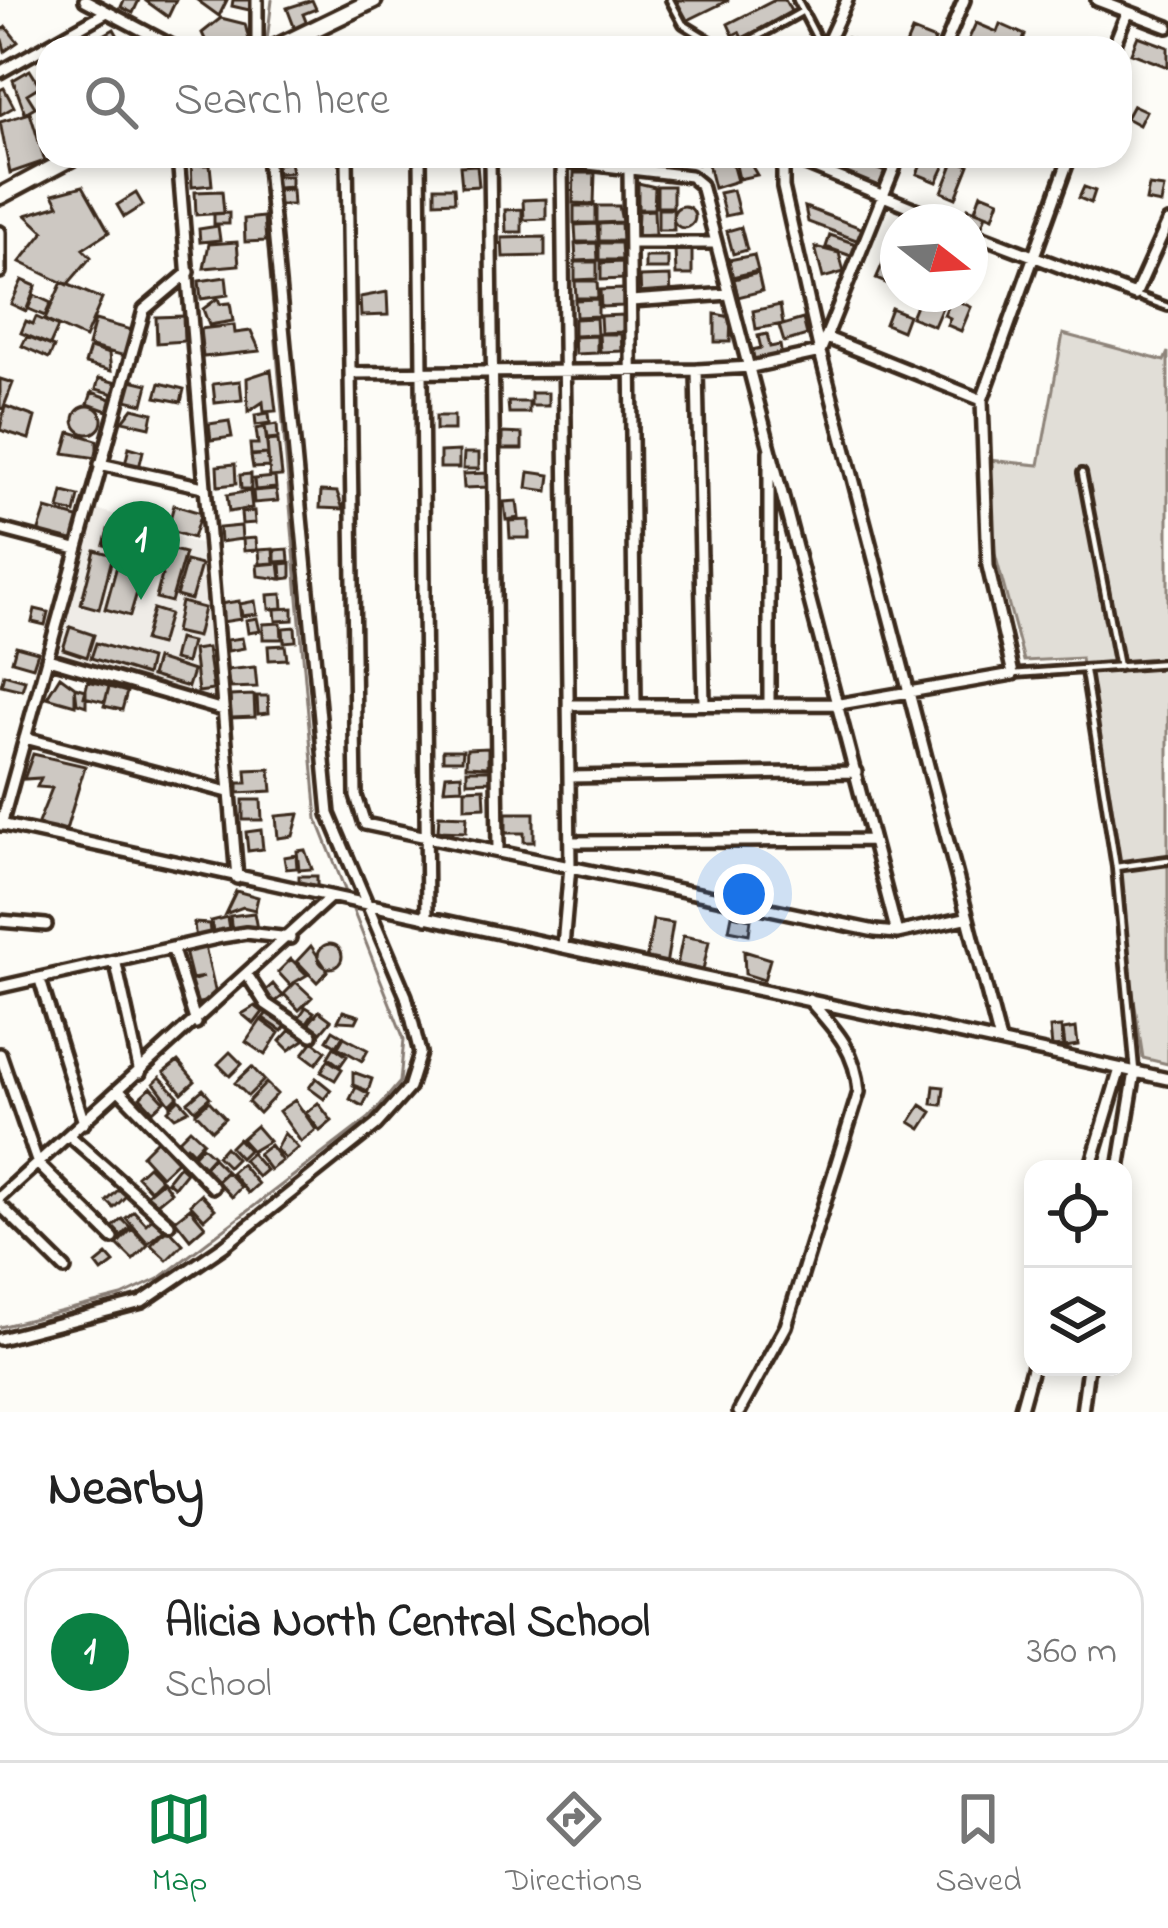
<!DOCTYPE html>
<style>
:root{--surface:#fff;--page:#f6f6f6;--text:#222;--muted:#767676;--line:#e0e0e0;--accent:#0b8043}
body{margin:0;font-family:"Indie Flower",sans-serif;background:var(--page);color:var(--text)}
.controls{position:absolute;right:36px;bottom:36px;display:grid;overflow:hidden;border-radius:24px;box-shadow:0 6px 18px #0003}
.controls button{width:108px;height:108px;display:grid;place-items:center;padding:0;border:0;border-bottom:3px solid var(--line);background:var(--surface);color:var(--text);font:60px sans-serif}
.compass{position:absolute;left:880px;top:204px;width:108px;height:108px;border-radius:50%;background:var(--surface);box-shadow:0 6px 18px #0003;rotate:107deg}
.you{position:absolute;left:744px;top:894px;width:42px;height:42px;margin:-30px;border:9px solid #fff;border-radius:50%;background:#1a73e8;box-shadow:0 0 0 18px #1a73e833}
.badge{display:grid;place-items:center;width:78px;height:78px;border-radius:50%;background:var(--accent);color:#fff;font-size:39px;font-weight:700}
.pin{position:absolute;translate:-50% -99px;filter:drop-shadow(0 3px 6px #0008)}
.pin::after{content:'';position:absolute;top:63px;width:42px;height:36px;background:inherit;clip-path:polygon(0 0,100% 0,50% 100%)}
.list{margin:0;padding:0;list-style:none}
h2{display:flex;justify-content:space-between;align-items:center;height:156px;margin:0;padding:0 48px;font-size:51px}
h2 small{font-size:39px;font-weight:400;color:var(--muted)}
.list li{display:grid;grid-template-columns:78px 1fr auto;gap:36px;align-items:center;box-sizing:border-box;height:168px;margin:0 24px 24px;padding:0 24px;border:3px solid var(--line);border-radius:36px}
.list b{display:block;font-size:45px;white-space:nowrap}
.list p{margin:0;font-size:39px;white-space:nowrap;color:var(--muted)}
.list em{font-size:39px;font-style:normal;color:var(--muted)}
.icon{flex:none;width:66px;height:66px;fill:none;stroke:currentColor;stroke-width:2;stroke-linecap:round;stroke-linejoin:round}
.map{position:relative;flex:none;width:1168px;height:1412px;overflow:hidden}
.search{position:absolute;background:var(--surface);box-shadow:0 6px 18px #0003;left:36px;right:36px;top:36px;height:132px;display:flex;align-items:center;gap:30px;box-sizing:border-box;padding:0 42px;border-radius:36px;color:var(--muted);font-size:45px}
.sheet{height:348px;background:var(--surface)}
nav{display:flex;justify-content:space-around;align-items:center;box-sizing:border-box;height:168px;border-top:3px solid var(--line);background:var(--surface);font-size:33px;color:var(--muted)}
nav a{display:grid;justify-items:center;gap:6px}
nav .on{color:var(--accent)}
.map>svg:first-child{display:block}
.built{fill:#efece7}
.green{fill:#e1ded7;stroke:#8e847a;stroke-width:3}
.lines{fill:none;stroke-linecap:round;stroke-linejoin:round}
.stream{stroke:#887d74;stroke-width:3}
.building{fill:#cdc8c2;stroke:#3b2a1e;stroke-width:3}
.service-casing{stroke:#3b2a1e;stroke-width:14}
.minor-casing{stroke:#3b2a1e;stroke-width:18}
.secondary-casing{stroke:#3b2a1e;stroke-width:22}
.service{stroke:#fdfcf7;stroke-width:4.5}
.minor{stroke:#fdfcf7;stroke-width:9}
.secondary{stroke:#fdfcf7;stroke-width:14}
</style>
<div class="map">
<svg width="1168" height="1412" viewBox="0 0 1168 1412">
<rect width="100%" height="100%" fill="#fdfcf7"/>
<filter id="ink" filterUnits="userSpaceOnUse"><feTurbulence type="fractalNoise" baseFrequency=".00833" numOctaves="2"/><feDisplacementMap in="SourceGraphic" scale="24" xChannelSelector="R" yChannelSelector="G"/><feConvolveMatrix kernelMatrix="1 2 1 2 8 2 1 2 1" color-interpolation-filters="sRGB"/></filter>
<g filter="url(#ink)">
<path class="built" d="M97,509l108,37 10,153 -156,-45z"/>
<path class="green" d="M1063,334l101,27 4,-9v712l-25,-6 -62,-400 -57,3 -29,-107 -7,-94 51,5z"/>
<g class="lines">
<path class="stream" d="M266,48l6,-48
M0,1327l122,-31 38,-18 209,-160 31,-36 4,-43 -87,-220 -57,-663"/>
</g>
<path class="building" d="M124,0h15l-6,13 -12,-6z
M176,0l-8,17 -22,-16 1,-1z
M197,0h30l-8,16z
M233,0h18l-2,10 -17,-4z
M312,0l4,9 -13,5 4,10 -12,5 -8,-21z
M673,0h56l-45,22z
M775,0h10l7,13 -50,25 -3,-6 -6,3 -5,-11z
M221,18l24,6 6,24h-42l-7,-15z
M976,23l21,9 3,-8 25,11 -5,13h-41l-12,-5z
M6,27l12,15 -13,9 -5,-19z
M114,29l9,16 -14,3 -7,-12z
M912,31l23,9 -3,8 -26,-3z
M97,35l8,13h-17l-3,-6z
M1138,36l30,11v20l-37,-14z
M847,38l23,6 -1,4h-25z
M30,70l10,16 -13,8 8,13 -10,6 -12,-33z
M4,88l10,19 -14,8v-25z
M1133,105l13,6 -7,14 -13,-7z
M30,113l15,48 -35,12 -10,-51z
M669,156h29l-1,8z
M706,156h24l7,25 -23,7z
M734,156h12l11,19 -18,4z
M810,156h19l-5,11 -16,-6z
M844,156l44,17 -7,18 -44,-17z
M925,156l23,2 -11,24 -20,-8z
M202,159v6h8l2,20 -20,2 -1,-27z
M955,159l14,6 -13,33 -14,-6z
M290,162l2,10 -15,1 -1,-9z
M477,165l2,21 -17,1 -2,-21z
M574,173h21l-1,31 -21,-1z
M276,176h15v11l-14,1z
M638,183l17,4 -1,22h-16z
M83,186l26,46 -26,17 8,8 -24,28 -47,-23 24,-30 -18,-17 33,-10 -6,-11z
M657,186h16v21h-16z
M1149,186l15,2 -3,16 -15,-3z
M435,187h19l1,14 -20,1z
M1084,187l11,4 -4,12 -12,-5z
M277,190h15l1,15h-15z
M733,190l6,23 -14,3 -6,-23z
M222,191l2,22 -28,2 -1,-23z
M136,193l7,12 -19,12 -7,-12z
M981,193l18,7 -6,17 -18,-7z
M546,199v20l-22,1 -1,-20z
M673 217a11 11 0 1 1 22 0a11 11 0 1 1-22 0Z
M574,206h22v17h-22z
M597,206h22l3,16 -25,1z
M805,207l59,22 -5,12 -51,-19z
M968,208l18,7 -6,16 -17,-9z
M522,209v23h-16l-1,-22z
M658,209h15l1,21h-16z
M654,210l1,25 -18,1 1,-25z
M229,213v11h-15v-10z
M264,217l2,24 -21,1 -1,-23z
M621,223l1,18h-23v-17z
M597,224l1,18h-22l-1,-17z
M218,226l2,14 -20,2 -1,-13z
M741,227l6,23 -14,4 -6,-23z
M830,235l29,10 -5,12 -28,-10z
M545,237v19l-42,1 -1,-19z
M237,242l2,23 -35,3 5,-24z
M597,243l1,17 -22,1 -1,-17z
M599,243h22l1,17h-23z
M815,247l24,6 5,19 -21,6z
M675,249h17v26h-16z
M754,255l4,16 -26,6 -3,-17z
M645,257h23v12h-23z
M575,262h22v17l-22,1z
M623,262v17l-22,1v-17z
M883,263l15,6v19l-22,-9z
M758,273l4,18 -24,6 -4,-18z
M670,276l1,20 -30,1 -1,-20z
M226,277l2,18 -27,4 -2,-18z
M22,280l14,6 -10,25 -15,-7z
M575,281h22l1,17h-22z
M62,282l40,17 -17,39 -40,-18z
M623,289v17l-22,1 -1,-17z
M387,292l1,23 -27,1 -1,-19z
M34,295l17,8 -6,13 -17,-7z
M920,295l23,10 -9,21 -23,-9z
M218,298l2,6 10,-1 3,18 -24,4 -6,-16z
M951,298l20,9 -10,24 -14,-6 3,-7 -6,-3z
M598,299v17l-22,1 -1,-17z
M780,305l3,19 -27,5 -3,-18z
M891,308l17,7 -6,16 -17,-7z
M715,314l16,3 -1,25h-15z
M623,315v17l-22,1 -1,-17z
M183,316l1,25 -27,2 -1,-26z
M36,317l22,10 -8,18 -29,-12 5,-12 7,3z
M596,318l1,17 -23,1v-17z
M803,319l4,16 -23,7 -5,-16z
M95,320l37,10 -7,26 -37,-10z
M234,325l1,8 16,-2 9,20 -57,6 -3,-28z
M599,334h22l1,17 -22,1z
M767,334l3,13 10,-2 2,12 -27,6 -3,-13 9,-2 -3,-12z
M27,336l27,11 -5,11 -27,-12z
M597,336v17l-22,1 -1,-17z
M90,348l19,6 2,17 -26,-7z
M271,370l5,41 -12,1 -1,-10 -15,10 -1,-34z
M99,378l18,5 -3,11 -18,-5z
M0,379l13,4 -10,26 -3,-1z
M131,380l17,4 -5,20 -17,-4z
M240,381l2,19 -27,3 -2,-19z
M160,383l24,6 -3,13 -25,-5z
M92,392l22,8 -4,12 -22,-8z
M531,393h17v13h-17z
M508,402h21v11h-20z
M74 420a14 14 0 1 1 28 0a14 14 0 1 1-28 0Z
M5,406l30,11 -6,22 -29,-9z
M133,408l20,5 -3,14 -27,-6z
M269,413l1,10 -14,2 -1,-10z
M436,416h18v14h-18z
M229,421l3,16 -21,3 -2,-16z
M277,424l1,14 -11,1 -2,-13z
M265,427l3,27 -17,1 -1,-11h8l-2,-15z
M70,432l27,8v18l-33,-5z
M502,433l20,1v15h-20z
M278,440l4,36 -12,1 -3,-36z
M129,447l14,4 -4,17 -14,-3z
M459,451v17h-19v-16z
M464,453h15v16h-16z
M267,454l2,13 -16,1 -2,-12z
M235,464l1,20 -18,2 -1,-20z
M529,472l21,3 -2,16 -21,-3z
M488,473l1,14 -25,1 -1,-14z
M251,474v15h-10l-1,-14z
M275,477l1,11 -21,2 -1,-11z
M276,489l2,12 -24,2 -1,-12z
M250,491l2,17 -23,4 -2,-17z
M321,491l16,1 6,17 -23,-1z
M63,492l16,4 -4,17 -16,-4z
M517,501l2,17 -13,2 -2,-18z
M174,505l27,8 -8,25 -26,-8z
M46,509l35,10 -8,25 -35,-11z
M254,511l1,12 -13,1 -1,-11z
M529,520v18h-19l-1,-17z
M241,526l1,13 -22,3 -1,-14z
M108,530l27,8 -4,14 -27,-7z
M137,531l33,8 -4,19 -33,-7z
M256,538l1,12 -13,1 -1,-12z
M169,549l16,4 -14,49 -15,-4z
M273,549l1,14 -14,1 -1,-14z
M288,549l1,12 -14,1v-12z
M95,550l18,5 -14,54 -18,-5z
M186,561l15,4 -10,35 -15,-4z
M118,562l26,7 -14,47 -25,-7z
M279,563l2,16 -23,-3 -1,-11z
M291,563v15l-9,1 -1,-15z
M282,594l1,14 -14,1 -1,-14z
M239,601l2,18 -19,3 -2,-18z
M255,601l2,13 -15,2 -2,-12z
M181,602l23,6 -7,29 -22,-5z
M293,608v12l-17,1 -1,-12z
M35,609l13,3 -3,13 -13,-3z
M153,609l16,5 -9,31 -16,-4z
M257,618l3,13 -12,2 -2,-13z
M281,623l1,16h-19v-15z
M70,627l24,8 -7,22 -24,-8z
M295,627l1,14 -12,1 -1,-14z
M242,638l2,10 -16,3 -1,-11z
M178,639l13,3 -5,21 -13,-3z
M96,643l54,16 -4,16 -55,-17z
M285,645l2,14 -18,1 -1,-14z
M16,646l22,6 -5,15 -21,-6z
M207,648l6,42 -15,2 -5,-42z
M156,659l37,12 -5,16 -37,-11z
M255,667l2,20 -27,1 -4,-18z
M4,674l21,6 -3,10 -21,-5z
M60,676l15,11v18l-28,-8z
M88,681l21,5 -4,16 -21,-5z
M75,687l11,3v16l-9,-3z
M109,687l18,5 -5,18 -18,-4z
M254,695l1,22 -24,1 -1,-22z
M257,696h11l1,17 -11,1z
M488,748v19l-22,-1 1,-17z
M443,750h20l-1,10h-19z
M33,754l52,12 -19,64 -7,-2 -1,6 -20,-11 14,-35 -15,-1 4,-9 -17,1z
M270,769l2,22 -34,2v-10h9l-1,-13z
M467,770h25l-1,11 -24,1z
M461,774l1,14 -18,1 2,-14z
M484,788l1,19 -20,1v-19z
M243,800h18l1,20h-19z
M506,813h28v29h-10v-9h-18z
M299,814l-6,22 -15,2 -2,-22z
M439,815l28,1 -1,16 -28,-1z
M261,830l2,19 -15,2 -2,-19z
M305,850l7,19 -13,1 -2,-19z
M296,855l1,13 -11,1 -2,-12z
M299,876h18v13h-18z
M236,891l22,6 -3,13 -12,-3 -18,7z
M254,913l3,16 -25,3 -2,-16z
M732,915l19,4 -2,15 -20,-4z
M227,917l2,12 -15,8 -3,-16z
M653,920l20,3 -7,42 -20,-3z
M194,923l15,1 2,15 -15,2z
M683,936l26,5 -6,29 -26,-5z
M318 956a12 12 0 1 1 24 0a12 12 0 1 1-24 0Z
M205,946l12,53 -22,5 -5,-23 14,-4 -12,2 -7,-28z
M311,946l17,25 -11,11 -20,-21z
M744,951l26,8 -6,21 -19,-6z
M291,959l16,16 -17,10 -12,-13z
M296,982l16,15 -13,13 -15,-16z
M273,984l10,12 -9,7 -10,-11z
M255,1006l8,6 -9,12 -12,-10z
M306,1007l8,5 -9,13 -8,-5z
M270,1009l18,14 -6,8 -19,-13z
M319,1011l12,9 -10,12 -12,-9z
M343,1011l16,5 -3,6 -18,-1z
M261,1020l18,13 -14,22 -19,-13z
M1061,1027l2,19 -11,1 -2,-19z
M1076,1028l2,17 -13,2 -2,-17z
M290,1030l17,8 -18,12 -9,-9z
M333,1030l10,6 -6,10 -10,-6z
M344,1037l24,13 -6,11 -24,-14z
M313,1041l13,10 -10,13 -13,-10z
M334,1047l13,9 -7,10 -12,-9z
M230,1052l12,12 -12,12 -12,-12z
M328,1060l14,9 -7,11 -14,-8z
M178,1061l17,20 -13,12 -18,-21z
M252,1067l12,13 -16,16 -13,-13z
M353,1072l19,7 -4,12 -15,-6z
M160,1077l18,19 -8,8 -16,-21z
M316,1078l15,12 -7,9 -15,-11z
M266,1083l11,11 -18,19 -11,-11z
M934,1086l10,1 -2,18 -10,-1z
M151,1087l13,14 -11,10 -13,-14z
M356,1087l13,7 -6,12 -13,-7z
M203,1089l7,8 -15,13 -7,-8z
M179,1099l10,11 -14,7 -7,-7z
M295,1100l21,30 -15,12 -22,-31z
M209,1101l16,17 -13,12 -16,-17z
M318,1103l14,18 -12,10 -14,-18z
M921,1105l11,7 -11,17 -11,-7z
M256,1126l13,15 -17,10 -11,-12z
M190,1129l13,12 -10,11 -6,-6 -5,5 -7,-7z
M284,1133l14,15 -13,11 -9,-10z
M238,1139l10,11 -8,8 -10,-11z
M157,1140l20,21 -16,15 -19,-21z
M270,1145l12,16 -12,9 -12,-16z
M202,1146l11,10 -10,11 -11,-10z
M225,1147l11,12 -8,8 -11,-11z
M251,1153l15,17 -8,7 -15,-17z
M213,1158l13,13 -9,10 -14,-13z
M241,1164l17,20 -10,9 -17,-20z
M148,1166l13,13 -11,11 -13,-14z
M179,1166l7,6 -12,15 -7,-6z
M227,1172l14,15 -9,10 -15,-16z
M163,1181l8,11 -17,14 -8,-11z
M120,1188l7,7 -13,13 -7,-7z
M201,1194l14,15 -11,10 -14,-15z
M190,1208l15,18 -15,13 -15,-19z
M134,1211l12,13 10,-9 11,12 -19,16 -22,-25z
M122,1219l8,8 -9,9 -8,-9z
M168,1228l15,16 -16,16 -16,-15z
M132,1229l16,16 -15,15 -16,-16z
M107,1255l7,8 -12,9 -6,-8z"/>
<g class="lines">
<defs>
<path id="service" d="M670,0l13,24 39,24
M797,0l25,48
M737,48l66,-37
M1135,295l33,12
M1082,473l37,194
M1085,671l31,196 52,-7
M1013,674l155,-11
M1116,867l19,204"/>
<path id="minor" d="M85,0l91,48
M1097,0l71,27
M257,48v-48
M825,48l22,-48
M944,48l20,-48
M1113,48l14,-35
M0,72l105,-59
M178,156l59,722
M347,156l9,640 9,28 510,107 22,2 68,-15
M420,156l7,762
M490,156l8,695
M521,156l169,20 11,9 196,748
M783,156v31l37,165 180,689
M786,156l161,66
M562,161l8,705 -7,80
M629,169l6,534
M0,232v40
M970,232l165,63 33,-73
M633,243h83
M631,301l98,-7
M827,338l155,62
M697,370l7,333
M350,373l347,-3 54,-3 69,-15 79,-196
M769,451v252
M100,464l103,23
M0,529l76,20
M48,659l175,51
M568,705l272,-1 173,-30 -25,-108 -6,-166 88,-244
M25,738l203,54
M569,777l287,-5
M0,824l1168,255
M1,825l143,-515 45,-38
M570,842l302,-2
M0,921l46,4
M173,950l23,73
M116,964l24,109
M248,976l18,28 46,31
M40,980l44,143
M0,987l221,-50 25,-4 44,5
M0,1054l38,110 75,74
M120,1091l93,96
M71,1137l98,87
M1090,1169l30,-100
M1119,1169l16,-97
M0,1197l328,-298
M0,1205l65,64
M0,1339l142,-37 82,-56 152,-121 33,-37 11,-35 -14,-57 -77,-182 -62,-658
M739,1412l47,-86 73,-234c-3,-41 -23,-62 -50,-92
M1020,1412l13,-47
M1082,1412l6,-45"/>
<path id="secondary" d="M275,48l99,-48
M0,196l75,-40"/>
</defs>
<use href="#service" class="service-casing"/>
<use href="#minor" class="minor-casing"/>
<use href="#secondary" class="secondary-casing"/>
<use href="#service" class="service"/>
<use href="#minor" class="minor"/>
<use href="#secondary" class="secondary"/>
</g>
</g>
</svg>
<div class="controls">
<button><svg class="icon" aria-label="locate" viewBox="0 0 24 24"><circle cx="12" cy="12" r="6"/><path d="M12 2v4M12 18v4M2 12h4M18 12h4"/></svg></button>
<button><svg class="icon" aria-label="layers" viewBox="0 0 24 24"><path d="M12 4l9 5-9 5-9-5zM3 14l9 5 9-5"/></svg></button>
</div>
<svg class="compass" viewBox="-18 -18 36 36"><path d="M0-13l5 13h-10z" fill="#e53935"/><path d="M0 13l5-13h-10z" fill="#767676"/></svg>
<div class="you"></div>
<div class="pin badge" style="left:141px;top:600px">1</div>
<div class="search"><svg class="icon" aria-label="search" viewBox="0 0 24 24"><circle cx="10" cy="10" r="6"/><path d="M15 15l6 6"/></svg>Search here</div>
</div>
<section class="sheet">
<h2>Nearby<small></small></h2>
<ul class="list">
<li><span class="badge">1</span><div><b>Alicia North Central School</b><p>School</p></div><em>360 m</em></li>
</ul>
</section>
<nav>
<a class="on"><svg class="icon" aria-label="map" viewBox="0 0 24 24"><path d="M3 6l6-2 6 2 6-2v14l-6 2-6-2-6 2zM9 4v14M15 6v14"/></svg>Map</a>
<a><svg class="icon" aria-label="directions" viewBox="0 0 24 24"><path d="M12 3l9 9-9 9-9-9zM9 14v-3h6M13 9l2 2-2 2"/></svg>Directions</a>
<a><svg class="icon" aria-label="saved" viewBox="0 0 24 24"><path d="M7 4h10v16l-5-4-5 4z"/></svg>Saved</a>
</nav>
